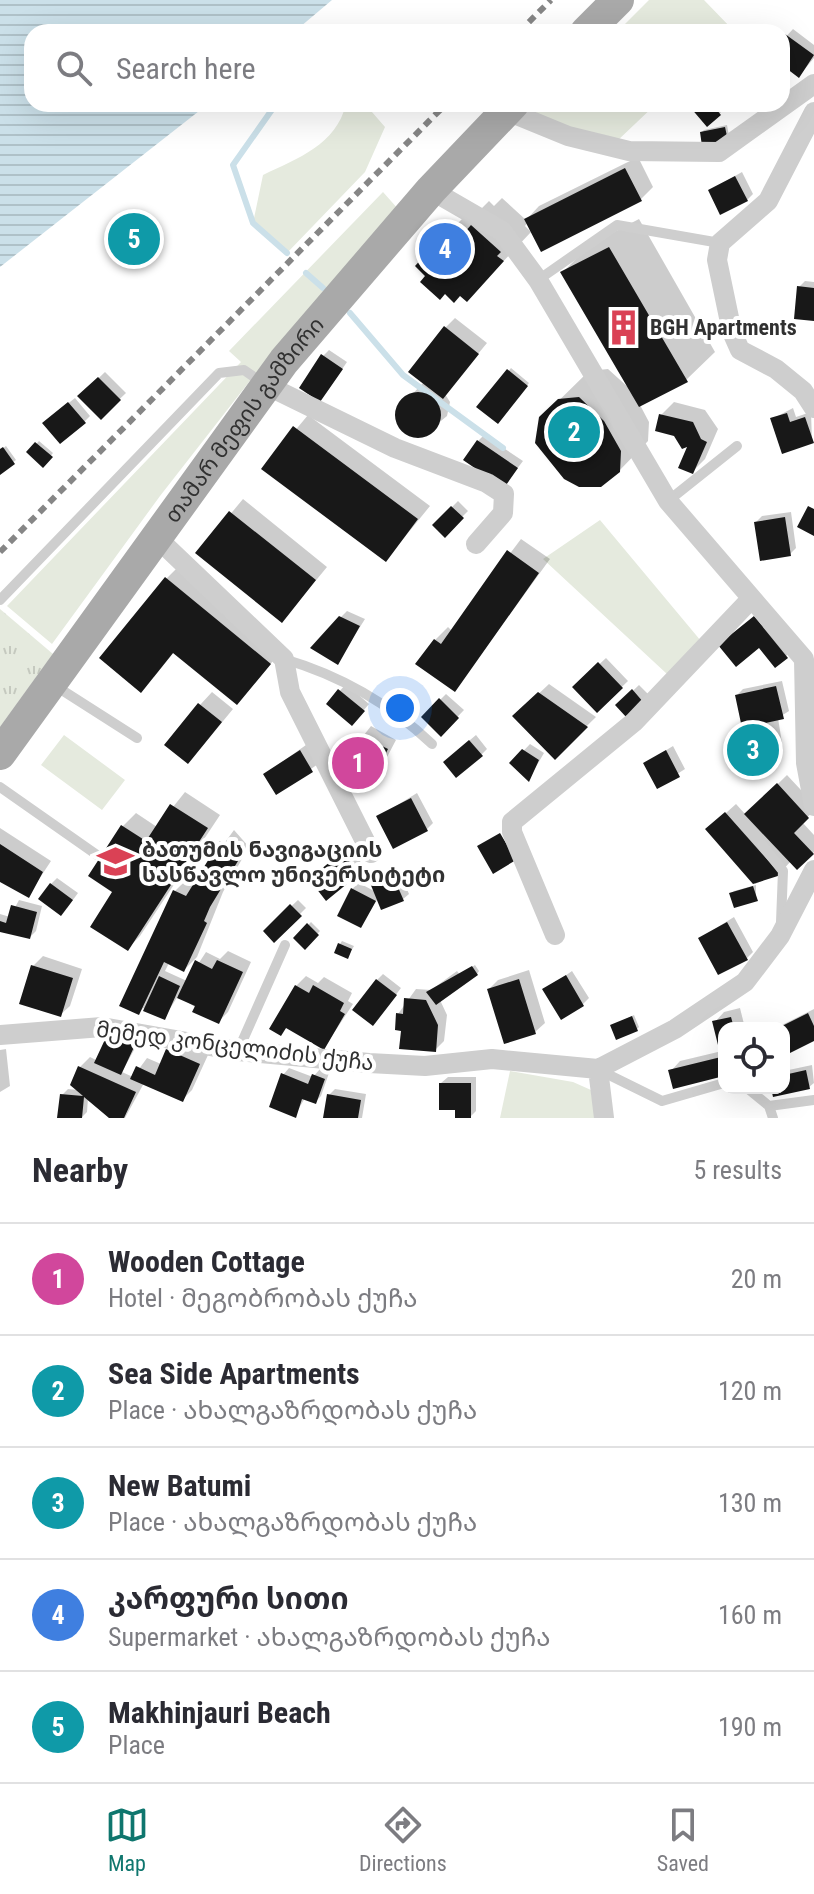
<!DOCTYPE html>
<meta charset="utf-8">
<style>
:root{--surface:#fff;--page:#f2f2f3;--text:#2b2b33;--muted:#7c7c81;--line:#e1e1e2;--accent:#0f766e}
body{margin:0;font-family:"Roboto Condensed","Noto Sans Georgian",sans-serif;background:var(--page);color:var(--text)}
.controls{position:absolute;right:24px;bottom:24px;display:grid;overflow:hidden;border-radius:16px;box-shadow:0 8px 32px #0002}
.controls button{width:72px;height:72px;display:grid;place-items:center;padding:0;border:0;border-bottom:2px solid var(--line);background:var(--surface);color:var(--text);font:40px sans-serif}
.you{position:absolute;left:400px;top:708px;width:28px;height:28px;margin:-20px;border:6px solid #fff;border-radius:50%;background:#1a73e8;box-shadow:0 0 0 12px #1a73e833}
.badge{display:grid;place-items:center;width:52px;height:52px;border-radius:50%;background:var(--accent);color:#fff;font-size:26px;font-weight:700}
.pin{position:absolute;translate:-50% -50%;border:4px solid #fff;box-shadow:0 2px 8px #0006}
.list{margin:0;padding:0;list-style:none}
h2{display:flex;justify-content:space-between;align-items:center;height:104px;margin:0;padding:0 32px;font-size:34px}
h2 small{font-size:26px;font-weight:400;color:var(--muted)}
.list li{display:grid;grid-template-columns:52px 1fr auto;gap:24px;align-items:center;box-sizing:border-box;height:112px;padding:0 32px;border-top:2px solid var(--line)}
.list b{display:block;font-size:30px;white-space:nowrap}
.list p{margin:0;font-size:26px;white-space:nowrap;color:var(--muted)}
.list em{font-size:26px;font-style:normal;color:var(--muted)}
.icon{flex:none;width:44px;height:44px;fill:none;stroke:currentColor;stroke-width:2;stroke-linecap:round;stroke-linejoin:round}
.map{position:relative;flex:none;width:814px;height:1118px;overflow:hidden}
.search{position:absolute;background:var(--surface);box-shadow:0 8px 32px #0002;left:24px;right:24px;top:24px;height:88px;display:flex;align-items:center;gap:20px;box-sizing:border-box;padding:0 28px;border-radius:24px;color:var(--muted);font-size:30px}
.sheet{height:664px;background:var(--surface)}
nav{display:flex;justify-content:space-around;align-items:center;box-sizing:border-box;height:112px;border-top:2px solid var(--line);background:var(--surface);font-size:22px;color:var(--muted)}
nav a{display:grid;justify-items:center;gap:4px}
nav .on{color:var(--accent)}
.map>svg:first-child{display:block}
.grass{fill:#e5eade}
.park{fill:url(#park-tufts)}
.water{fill:url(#water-rules)}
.shadow{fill:#0003}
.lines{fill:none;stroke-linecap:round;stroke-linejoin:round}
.stream{stroke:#cbe0e9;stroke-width:6}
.building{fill:#181818}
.lane{stroke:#cecece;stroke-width:10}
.street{stroke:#cecece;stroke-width:20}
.primary{stroke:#a9a9a9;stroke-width:32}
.rail{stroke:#868686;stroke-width:6;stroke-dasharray:8 6;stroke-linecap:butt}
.labels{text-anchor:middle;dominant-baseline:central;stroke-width:8;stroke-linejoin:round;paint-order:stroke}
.poi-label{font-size:22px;font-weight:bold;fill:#313131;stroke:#fff;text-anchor:start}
.street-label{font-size:22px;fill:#313131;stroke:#fff}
</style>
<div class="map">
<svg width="814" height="1118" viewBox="0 0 814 1118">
<defs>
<pattern id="park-tufts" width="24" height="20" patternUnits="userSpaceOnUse" patternTransform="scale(2)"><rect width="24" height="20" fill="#e5eade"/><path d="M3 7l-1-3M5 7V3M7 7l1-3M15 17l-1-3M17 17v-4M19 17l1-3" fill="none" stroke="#c5c9bf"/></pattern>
<pattern id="water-rules" width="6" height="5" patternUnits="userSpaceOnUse" patternTransform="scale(2)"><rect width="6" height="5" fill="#cbe0e9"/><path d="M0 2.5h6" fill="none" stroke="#afc1c8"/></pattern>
</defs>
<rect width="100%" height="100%" fill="#fff"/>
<path class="grass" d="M649,0h55l29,30 -116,2z
M346,104h19l20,23 -20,45 -78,81 -34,-30 10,-48c35,-17 73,-30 83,-71z
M544,104h112l-40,38 -82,-27z
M383,192l16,18 -139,158 -100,128 -108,148 -45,-38 234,-244 -12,-11z
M600,520l101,121 -34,33 -124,-115z
M64,735l61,45 -23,30 -61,-45z
M510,1071l63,11 18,8 4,28h-95z"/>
<path class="park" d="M0,609l53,45 -53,73z"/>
<path class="water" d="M0,0h332l-38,32h-262v72h176l-208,163z"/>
<path class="shadow" d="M793,29l21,16v13l-15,18 -17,-13v-22z
M696,104h27l3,4 -19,16z
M727,125l2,11 -27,-4 2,-2z
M638,157l15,30 -12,12 -113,23 -3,4 6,6 -64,68 -20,-66 29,-29 4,5 9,-9 5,5 8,-8 24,22 13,-14z
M742,172l11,22 -6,6 -37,-10z
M639,219l76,133 -29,28 -46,25 9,17 -1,19 -29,30 -78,-53 48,-47 19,-2 21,19 -66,-116 28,-28z
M805,281l9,1v37l-15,-32z
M455,318l32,25 -42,51 5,8 -3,14 -23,19h-14l-11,-11 -2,-14 27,-28 22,-55z
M329,350l18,12 -21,31 -3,-37z
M511,368l18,15 -31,39 -19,-15z
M105,372l21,21 -25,24 -21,-21z
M75,398l15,18 -6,6 -33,-5z
M674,402l31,8 13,19 -13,30 -13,13v-30l-31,-27z
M793,408l3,9 15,-5 1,29 -40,-22z
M308,415l122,91 -44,54 -122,-92z
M484,435l39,26 -19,25 -26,-45z
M39,441l14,12 -10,12 -14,-13z
M6,446l10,14 -16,12v-21z
M243,499l84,68 -33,40 -96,-54z
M458,501l10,10 -24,24 -10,-10z
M791,512l5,36 -6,6 -34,-32 6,-6z
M521,539l29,20 -95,131 -20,-50 13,-13 4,4z
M179,566l103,84 -33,40 -75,-38 -20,25 12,-98z
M765,608l31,39 -10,9 -27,-10h-38z
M347,611l18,8 -27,43 2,-44z
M606,658l22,23 -30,29 -23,-23z
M782,681l7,30 -11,7 5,31 -9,10 -42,-19 10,-9 20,-6 -25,-30 6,-6z
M346,684l23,20 -11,13 -29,-14z
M549,684l47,33 -41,40 -40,-41z
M639,685l10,10 -22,20 -9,-10z
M212,692l21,17 -33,40v-44z
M446,694l18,16 -23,24 -18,-17z
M371,726l25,14 -20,38 -10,10 -23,-36 10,-10 4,2z
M476,735l11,14 -6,6 -30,1z
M530,744l14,9 -15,26 -17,-16z
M306,745l12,19 -41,29 -12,-19z
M673,746l12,23 -28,18 -12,-24z
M787,775l27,29v7l-12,11 12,13v17l-17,16 -6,-7 -11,12 -25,11 -47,-55 28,-25 10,11z
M185,792l35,23 -80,121 -13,13 -12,-57 -25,-16 33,-50 13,-13 21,14z
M417,793l16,30 -6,6 -49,-12z
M0,828l51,33 -23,35 -28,-16z
M234,830l15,17 -26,45 -26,65 -13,13 -15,-7 -4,8 22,10 19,-29 14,7 8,-8 23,11 -23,50 -10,10 -40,-26 -14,22 -21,-10 -4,5 36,-122 13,-13 8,4z
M349,848l15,18 -38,32 -9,-24z
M396,864l13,30 -7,6 -24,-2 -17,28 -9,-37 7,-6 17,9 -6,-14z
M57,878l21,15 -11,15 -16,-24z
M756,885v15l-25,-6 3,-3z
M19,900l23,6 -6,25 -6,6 -30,-8v-15l10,3z
M298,900l8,8 -32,32 -9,-9z
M734,917l19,35 -6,6 -47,-20z
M311,922l9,9 -15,16 -9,-9z
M342,941l12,5 -6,11 -8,-13z
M43,956l39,13 -12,37 -10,9 -27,-49z
M475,965l4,6 -2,3 -37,26 7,15 -3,26 -9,9 -32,-21 -5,-15 18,-25 15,1 26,-19 3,4z
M529,970l16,53 -10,9 -46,-43 9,-9z
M572,971l17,27 -6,6 -38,-14z
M383,974l18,14 -22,29 -2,-37z
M306,976l12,7 6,-6 28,16 -4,8 5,3 -29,44 -37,-21 -6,6 15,-47z
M740,1008l5,20h-21v46l-53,-3 9,-10 42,-10 -7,-29 9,-10z
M814,1009v30l-30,15v-26h-8z
M634,1015l5,12 -2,2 -24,-4z
M110,1034l30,5 -18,33 11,5 14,-19 14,6 16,-23 31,14 -16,35 -10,10 -38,-17 -19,35h-13l-24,-20 -1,14 -6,6 -19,-23 6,-6 11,1 1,-23 10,-10 8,4z
M6,1049l4,37 -10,6v-42z
M812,1065l2,18 -5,4 -35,8 -1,-7h11v-17z
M289,1068l24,9 7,-8 9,4 -8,23 -6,6 -10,-4 -10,17 -12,-40z
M448,1077h28v34l-6,6 -13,-9 -16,-25z
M335,1089l31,5 -4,24h-37l4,-23z"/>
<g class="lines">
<path class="stream" d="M276,104l-43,61 20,58 34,30
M306,273l17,15
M350,313l53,62 100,73"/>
</g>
<path class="building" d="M785,34l29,21 -15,23 -17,-13v-27z
M694,104h18l9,11 -14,12 -17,-20z
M725,127l3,14 -26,5 -2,-14z
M625,168l17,33 -101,51 -17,-33z
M735,176l13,25 -28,14 -12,-25z
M471,225l30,27 -4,4 7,5 -37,41 -7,-6 -6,7 -9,-9 -5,6 -20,-18 5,-6 -10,-10 31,-34 5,5 8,-8 5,4z
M609,247l79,135 -49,25 -79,-135z
M797,286l17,2v33l-20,-2z
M444,326l35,28 -36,45 -35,-27z
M321,354l22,15 -23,33 -21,-14z
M507,369l21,17 -30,38 -22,-17z
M98,377l23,23 -20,20 -24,-24z
M395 415a23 23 0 1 1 46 0a23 23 0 1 1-46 0Z
M579,397l25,24 17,30 -1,21 -19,15h-22l-15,-8 -29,-36 4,-26 19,-18z
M68,402l18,21 -26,21 -18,-21z
M787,413l3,9 15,-5 9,26 -32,11 -12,-36z
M659,414l34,8 8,17 6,3 -14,32 -15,-6 9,-21 -5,2 -8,-13 -19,-5z
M293,426l125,93 -32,43 -125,-93z
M477,440l41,28 -14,20 -41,-28z
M35,442l18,15 -10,11 -17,-16z
M3,447l12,17 -15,11v-26z
M451,506l13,12 -19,20 -13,-13z
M808,506l6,3v27l-17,-9z
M229,511l87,69 -34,43 -87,-70z
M785,517l6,39 -31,5 -6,-39z
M507,550l32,23 -84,119 -40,-28 19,-25 7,5z
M165,577l106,87 -34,41 -64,-52 -32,40 -42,-35z
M339,616l21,10 -22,39 -28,-17z
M754,616l34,42 -13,10 -16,-20 -23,19 -18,-22z
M598,662l25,26 -26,25 -25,-26z
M776,686l8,33 -42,9 -7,-33z
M338,689l27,22 -13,15 -26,-22z
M632,689l12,14 -17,15 -12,-13z
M538,692l50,35 -33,33 -43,-44z
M439,698l20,20 -18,19 -20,-20z
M198,703l24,19 -34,42 -24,-19z
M770,728l5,33 -36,10 -9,-31z
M360,735l28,14 -21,41 -36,-19 10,-21 8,4z
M469,740l14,16 -27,22 -13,-16z
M522,749l17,11 -10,22 -20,-19z
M300,750l13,22 -37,23 -13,-21z
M666,750l14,27 -23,12 -14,-26z
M777,783l32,35 -15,15 20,21 -17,16 -53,-56z
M411,798l17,33 -35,18 -17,-33z
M170,804l38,24 -80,123 -38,-24 22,-35 -24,-16 33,-51 25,16z
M725,812l56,63 -28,9 -48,-55z
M500,833l16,27 -23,14 -16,-28z
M220,841l18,20 -28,46 -6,14 3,2 -23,49 -20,-10 -25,53 -20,-9 54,-116 13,6z
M0,844l43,28 -14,26 -29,-16z
M342,852l17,22 -33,27 -17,-22z
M390,869l14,32 -23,9 -13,-32z
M50,883l23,17 -12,16 -23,-17z
M753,886l5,15 -24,7 -5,-15z
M351,888l25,13 -15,27 -24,-12z
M290,904l12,12 -28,27 -11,-12z
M11,905l26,7 -7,27 -30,-7v-11l6,2z
M727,922l21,38 -30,15 -20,-37z
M307,923l12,12 -14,15 -12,-12z
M338,943l14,6 -4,10 -14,-6z
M195,960l17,9 5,-9 26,12 -24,52 -27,-12 3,-6 -18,-8z
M31,965l42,13 -12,39 -42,-13z
M472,966l6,9 -42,30 -10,-13z
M566,975l18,31 -23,14 -19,-31z
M159,976l21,10 -15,34 -22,-9z
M376,979l21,16 -24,31 -21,-16z
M519,979l17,55 -32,10 -17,-55z
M295,985l14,8 4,-8 31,18 -4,8 5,3 -21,36 -38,-22 -5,8 -12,-7z
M404,998l22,2 12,25 -2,27 -37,-3 2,-18 -6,-1 1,-17 7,1z
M808,1013l6,13v15l-30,15v-28h-6z
M632,1016l6,15 -22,9 -6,-15z
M731,1017l3,11h-10v48l-51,13 -5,-19 53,-13 -9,-36z
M108,1033l27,12 -14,30 -27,-12z
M166,1049l34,15 -17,38 -53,-23 6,-13 19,9z
M78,1066l58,26 -12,26h-15l-25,-21 -2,21h-25l3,-24 23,2 -13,-11z
M806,1070l4,19 -37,8 -2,-9h13v-13z
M281,1073l27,11 4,-10 13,5 -9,25 -14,-5 -6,19 -27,-11z
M439,1083h32v35h-16v-8h-16z
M327,1094l34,6 -3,18h-35z"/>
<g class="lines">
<path class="lane" d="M538,280l79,-55 103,18
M668,501l69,-55
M0,600l219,-227 25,-3 20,14
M284,659c58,17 105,44 148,85
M54,685l83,53
M0,787l97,68
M762,845l21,26 -2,51
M238,1051l47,-106
M599,1070l63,31 62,-18
M747,1088l22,18 4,12
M769,1106l45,-6"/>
<path class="street" d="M507,111l61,25 61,15 90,1 95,-68
M814,112l-46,89 -48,42 -3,17 15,72 8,18 36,19 27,22 11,17
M431,190l71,41 36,49 130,221 136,158 2,104 8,43
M266,385l129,63 92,35 17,11 -1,19 -27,31
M156,537l128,122 6,33 81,161
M555,935l-43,-103v-10l122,-100 117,-123
M0,1035l102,-8 136,24 131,12 56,3 67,-7 106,10 77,-40 70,-47 35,-46 34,-66
M598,1069l6,49"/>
<g class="primary">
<path d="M586,32l32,-32"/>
<path id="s1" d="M0,754l284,-393 147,-171 82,-86"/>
</g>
<path class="rail" d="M519,32l32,-32
M0,552l446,-448"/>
</g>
<defs>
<symbol id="building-bare" viewBox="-9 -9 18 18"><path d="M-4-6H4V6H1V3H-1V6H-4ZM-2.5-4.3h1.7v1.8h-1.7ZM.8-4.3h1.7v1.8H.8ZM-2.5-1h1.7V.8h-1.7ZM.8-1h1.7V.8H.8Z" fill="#da4155" stroke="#fff" stroke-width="2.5" paint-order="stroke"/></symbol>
<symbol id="university-bare" viewBox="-9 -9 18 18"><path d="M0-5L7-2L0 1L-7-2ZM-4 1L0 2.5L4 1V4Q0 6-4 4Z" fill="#da4155" stroke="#fff" stroke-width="2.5" paint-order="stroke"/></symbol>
</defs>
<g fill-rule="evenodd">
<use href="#building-bare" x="598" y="302" width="51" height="51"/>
<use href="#university-bare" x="90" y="836" width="51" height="51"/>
</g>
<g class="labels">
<g class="poi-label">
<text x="650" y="327">BGH Apartments</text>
<text x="142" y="849">ბათუმის ნავიგაციის<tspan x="142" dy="25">სასწავლო უნივერსიტეტი</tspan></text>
</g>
<g class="street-label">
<text stroke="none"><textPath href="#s1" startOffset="414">თამარ მეფის გამზირი</textPath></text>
<text transform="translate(235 1046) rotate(7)">მემედ კონცელიძის ქუჩა</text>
</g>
</g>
</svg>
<div class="controls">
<button><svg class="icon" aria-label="locate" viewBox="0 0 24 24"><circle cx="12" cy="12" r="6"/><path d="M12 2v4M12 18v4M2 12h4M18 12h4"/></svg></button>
</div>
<div class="you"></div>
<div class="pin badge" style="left:358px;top:763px;background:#d1479c">1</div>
<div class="pin badge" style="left:574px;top:432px;background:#0f9aa8">2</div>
<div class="pin badge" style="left:753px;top:750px;background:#0f9aa8">3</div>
<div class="pin badge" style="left:445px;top:249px;background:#3f7fe0">4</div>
<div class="pin badge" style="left:134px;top:239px;background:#0f9aa8">5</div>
<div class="search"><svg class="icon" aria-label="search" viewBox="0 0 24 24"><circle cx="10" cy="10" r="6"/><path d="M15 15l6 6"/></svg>Search here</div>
</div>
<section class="sheet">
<h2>Nearby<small>5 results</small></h2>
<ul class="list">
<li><span class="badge" style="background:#d1479c">1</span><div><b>Wooden Cottage</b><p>Hotel · მეგობრობას ქუჩა</p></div><em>20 m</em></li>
<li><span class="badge" style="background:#0f9aa8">2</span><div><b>Sea Side Apartments</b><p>Place · ახალგაზრდობას ქუჩა</p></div><em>120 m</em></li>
<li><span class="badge" style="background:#0f9aa8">3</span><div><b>New Batumi</b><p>Place · ახალგაზრდობას ქუჩა</p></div><em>130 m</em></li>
<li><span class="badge" style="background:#3f7fe0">4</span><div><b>კარფური სითი</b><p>Supermarket · ახალგაზრდობას ქუჩა</p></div><em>160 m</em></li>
<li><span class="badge" style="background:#0f9aa8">5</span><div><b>Makhinjauri Beach</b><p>Place</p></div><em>190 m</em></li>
</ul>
</section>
<nav>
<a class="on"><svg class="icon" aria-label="map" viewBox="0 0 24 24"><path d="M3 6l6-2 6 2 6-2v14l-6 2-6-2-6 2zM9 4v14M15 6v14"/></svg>Map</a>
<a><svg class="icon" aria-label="directions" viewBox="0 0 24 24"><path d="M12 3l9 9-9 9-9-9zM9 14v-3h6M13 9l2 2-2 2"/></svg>Directions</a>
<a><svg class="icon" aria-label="saved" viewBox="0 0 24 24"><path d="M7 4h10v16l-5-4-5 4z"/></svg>Saved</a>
</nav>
